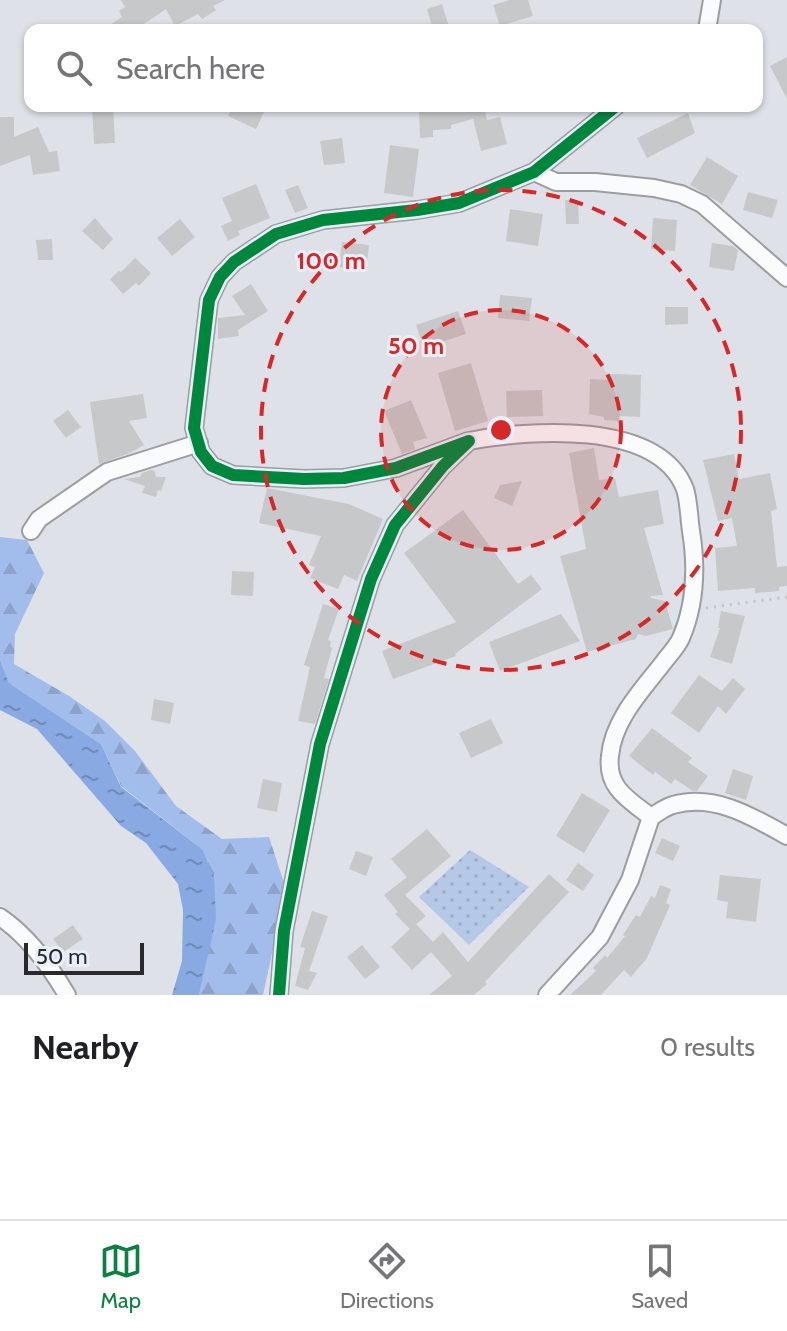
<!DOCTYPE html>
<style>
:root{--surface:#fff;--page:#f6f6f6;--text:#202124;--muted:#757577;--line:#e0e0e0;--accent:#0b8043}
body{margin:0;font-family:Cabin,sans-serif;background:var(--page);color:var(--text)}
.scale{position:absolute;left:24px;bottom:20px;width:120px;box-sizing:border-box;padding-left:8px;border:4px solid #27292d;border-top:0;font-size:22px;line-height:28px;white-space:nowrap;color:#27292d;-webkit-text-stroke:6px #e8eff9;paint-order:stroke}
.list{margin:0;padding:0;list-style:none}
h2{display:flex;justify-content:space-between;align-items:center;height:104px;margin:0;padding:0 32px;font-size:34px}
h2 small{font-size:26px;font-weight:400;color:var(--muted)}
.icon{flex:none;width:44px;height:44px;fill:none;stroke:currentColor;stroke-width:2;stroke-linecap:round;stroke-linejoin:round}
.map{position:relative;flex:none;width:787px;height:995px;overflow:hidden}
.search{position:absolute;background:var(--surface);box-shadow:0 2px 6px #0004;left:24px;right:24px;top:24px;height:88px;display:flex;align-items:center;gap:20px;box-sizing:border-box;padding:0 28px;border-radius:16px;color:var(--muted);font-size:30px}
.sheet{height:224px;background:var(--surface)}
nav{display:flex;justify-content:space-around;align-items:center;box-sizing:border-box;height:112px;border-top:2px solid var(--line);background:var(--surface);font-size:22px;color:var(--muted)}
nav a{display:grid;justify-items:center;gap:4px}
nav .on{color:var(--accent)}
.map>svg:first-child{display:block}
.grass{fill:url(#grass-dots)}
.forest{fill:url(#forest-firs)}
.water{fill:url(#water-ripples)}
.building{fill:#c6c8c9}
.lines{fill:none;stroke-linecap:round;stroke-linejoin:round}
.minor-casing{stroke:#9b9da2;stroke-width:20}
.path{stroke:#c2c2c4;stroke-width:3;stroke-dasharray:2 6;stroke-linecap:butt}
.minor{stroke:#fafbfc;stroke-width:16}
.cycleway-casing{stroke:#e8eff9;stroke-width:17}
.cycleway{stroke:#00873e;stroke-width:12}
.ring{fill:none;stroke:#d62828;stroke-width:4;stroke-dasharray:14 10}
.centre{fill:#d62828;stroke:#e8eff9;stroke-width:4}
.ring-label{font-size:24px;text-anchor:middle;font-weight:bold;fill:#d62828;stroke:#e8eff9;stroke-width:6;stroke-linejoin:round;paint-order:stroke}
</style>
<div class="map">
<svg width="787" height="995" viewBox="0 0 787 995">
<defs>
<pattern id="grass-dots" width="8" height="8" patternUnits="userSpaceOnUse" patternTransform="scale(2)"><rect width="8" height="8" fill="#b5c8e7"/><path d="M2 2h.1M6 6h.1" fill="none" stroke="#9cacc6" stroke-width="1.8" stroke-linecap="round"/></pattern>
<pattern id="forest-firs" width="22" height="20" patternUnits="userSpaceOnUse" patternTransform="scale(2)"><rect width="22" height="20" fill="#a2bdec"/><path d="M5 1l3.5 6h-7zM16 11l3.5 6h-7z" fill="#8ca2cb"/></pattern>
<pattern id="water-ripples" width="26" height="14" patternUnits="userSpaceOnUse" patternTransform="scale(2)"><rect width="26" height="14" fill="#88a9e2"/><path d="M2 4q2-2 4 0t4 0M15 11q2-2 4 0t4 0" fill="none" stroke="#6f8ab8"/></pattern>
</defs>
<rect width="100%" height="100%" fill="#dee2e8"/>
<path class="grass" d="M470,850l59,37 -60,58 -50,-48z"/>
<path class="forest" d="M0,537l27,3 17,33 -29,61 -1,30 55,32 36,25 30,30 41,55 46,33 47,-2 17,52 -23,106h-64l5,-25 -2,-121 -81,-63 -20,-42 -92,-61 -9,-23z"/>
<path class="water" d="M0,660l9,23 92,61 20,43 81,62 12,27 2,43 -17,76h-27l10,-34 1,-51 -5,-26 -32,-41 -25,-17 -84,-97 -37,-19z"/>
<path class="building" d="M121,0h104l-12,6 3,4 -14,9 -4,-5 -23,12 -9,-17 -31,21h-33l20,-13 -3,-6 6,-4z
M510,0h18l5,16 -33,10 -7,-21z
M442,4l8,26h-17l-6,-21z
M787,57v42l-17,-33z
M92,106h21l2,37 -21,1z
M233,106h34l-11,23 -28,-13z
M455,106h29l3,14 13,-3 7,27 -26,7 -8,-32 -22,6v4l-18,1v7l-13,1 -1,-27 37,-3z
M688,113l7,20 -48,25 -10,-20z
M0,117h14v20l24,-10 11,25 8,-1 3,20 -27,4 -3,-20 -30,11z
M342,138l3,25 -21,2 -4,-24z
M390,145l29,4 -6,48 -29,-4z
M707,157l31,19 -16,28 -32,-19z
M256,184l14,34 -32,13 2,4 -12,6 -7,-15 11,-5 -10,-23z
M298,185l10,23 -13,5 -10,-23z
M748,192l30,8 -6,18 -29,-8z
M565,200h13l1,24h-13z
M510,209l33,5 -5,32 -32,-5z
M95,218l18,21 -10,11 -21,-19z
M653,218l24,2 -2,31 -24,-2z
M180,219l15,18 -23,19 -15,-18z
M52,239l1,21h-15l-2,-20z
M342,242l27,3 -3,26 -27,-4z
M712,243l21,3 5,4 -4,21 -25,-4z
M135,258l16,15 -12,13 -3,-3 -13,11 -13,-15 9,-8 2,1z
M251,284l17,27 -30,19 1,6 -21,3v-21l27,-3 -13,-19z
M500,295l32,3 -3,23 -31,-3z
M665,307h23v17l-23,1z
M458,311l8,23 -42,14 -8,-23z
M471,363l17,58 -33,10 -17,-58z
M610,374l31,1 -1,42 -21,-1v5l-15,-1v-3l-15,-3 1,-35 20,1z
M542,390l1,26 -36,1 -1,-26z
M143,394l4,24 -18,3 15,24 -14,8 -31,11 -9,-62z
M411,400l16,38 -14,4 2,7 -13,5 -18,-43z
M68,410l13,17 -15,11 -13,-17z
M594,448l5,32 16,-2 4,19 39,-7 6,34 -20,4 19,67 -12,1v2l14,3 8,28 -27,7 -8,-2 -2,5 -49,13 -27,-96 26,-7 -17,-96z
M734,454l5,25 31,-6 7,36 -6,2 6,56 10,-1v20l-8,1v4l-24,2v-5l-37,3 -3,-43 22,-2 -5,-28 -14,3 -15,-61z
M151,470l4,1 1,6h10l-5,14 -3,-1 -2,7 -14,-4 3,-7 -21,-7 16,-2 2,-4z
M522,481l-10,25 -18,-8 6,-13z
M267,488l82,16 34,15 -26,62 -13,-6 -6,14 -28,-11 5,-11 -6,-2 12,-29 -62,-13z
M463,510l55,74 13,-9 11,14 -87,65 1,2 -63,23 -11,-28 74,-29 -52,-69z
M232,571l22,1 -1,24 -22,-1z
M323,604l16,5 -11,31 3,1 -1,6 2,1 -8,30 5,1 -14,45 -17,-3 12,-54 -6,-2z
M721,611l24,5 -13,48 -22,-7 10,-29h-2z
M561,614l19,27 -80,30 -11,-29z
M699,675l23,16 11,-13 12,11 -19,25 -8,-8 -19,27 -28,-20z
M154,699l20,4 -4,21 -19,-4z
M491,719l12,24 -32,15 -12,-25z
M652,728l40,30 -4,4 20,14 -11,15h-4l-18,-12 -4,5 -16,-12 -2,3 -24,-19z
M733,769l20,7 -7,24 -21,-7z
M263,779l19,4 -5,29 -20,-4z
M582,793l28,17 -26,43 -28,-17z
M427,829l24,27 -46,39 21,21 -10,8 17,18 10,-10 25,30 81,-88 20,18 -84,90 2,2 -13,11h-45l23,-19 -21,-24 -19,18 -21,-23 19,-18 -15,-15 3,-2 -14,-17 23,-18 -16,-18z
M662,838l18,8 -7,15 -18,-8z
M356,851l17,6 -7,19 -17,-7z
M578,863l16,12 -11,16 -17,-11z
M720,875l41,4 -5,43 -30,-4 2,-16 -11,-2z
M660,885l11,4 -5,14 4,2 -23,53 -16,19 -7,-7 -23,25h-31l26,-24 -3,-3 12,-13 2,3 18,-22 -2,-1 13,-20 4,2 11,-21 4,2z
M312,911l16,5 -19,55 8,2 -9,17 -13,-4 10,-38 -5,-1z
M73,925l10,14 -20,13 -10,-13z
M362,945l18,22 -15,12 -18,-22z"/>
<g class="lines">
<defs>
<path id="minor" d="M707,30l5,-30
M534,172l22,10h39l59,6 27,6 21,10 85,74
M469,441c58,-11 189,-22 216,48 4,13 4,29 6,42 6,37 5,72 -10,107 -4,9 -12,17 -18,25 -21,27 -50,57 -53,93 -4,32 19,44 41,61l-21,63 -30,57 -53,58
M31,531l8,-12 68,-47 92,-29
M651,817c7,-4 14,-10 22,-12 41,-12 80,12 114,31
M0,917c28,19 50,49 67,78
M279,995l5,-64 36,-187 51,-165 24,-54 48,-59 26,-25 -73,27 -52,10 -40,1 -71,-4 -21,-9 -11,-14 -7,-24 15,-128 11,-23 14,-15 42,-28 47,-14 94,-10 42,-7 75,-31 82,-66"/>
</defs>
<use href="#minor" class="minor-casing"/>
<path class="path" d="M706,608l81,-11"/>
<use href="#minor" class="minor"/>
<defs>
<path id="cycleway" d="M279,995l5,-64 36,-187 51,-165 24,-54 48,-59 26,-25 -73,27 -52,10 -40,1 -71,-4 -21,-9 -11,-14 -7,-24 15,-128 11,-23 14,-15 42,-28 47,-14 94,-10 42,-7 75,-31 82,-66"/>
</defs>
<use href="#cycleway" class="cycleway-casing"/>
<use href="#cycleway" class="cycleway"/>
</g>
<circle cx="501" cy="430" r="120" fill="#d62828" fill-opacity=".12"/>
<g class="ring">
<circle cx="501" cy="430" r="120"/>
<circle cx="501" cy="430" r="240"/>
</g>
<circle cx="501" cy="430" r="12" class="centre"/>
<g class="ring-label">
<text x="331" y="269">100 m</text>
<text x="416" y="354">50 m</text>
</g>
</svg>
<div class="scale">50 m</div>
<div class="search"><svg class="icon" aria-label="search" viewBox="0 0 24 24"><circle cx="10" cy="10" r="6"/><path d="M15 15l6 6"/></svg>Search here</div>
</div>
<section class="sheet">
<h2>Nearby<small>0 results</small></h2>
<ul class="list">
</ul>
</section>
<nav>
<a class="on"><svg class="icon" aria-label="map" viewBox="0 0 24 24"><path d="M3 6l6-2 6 2 6-2v14l-6 2-6-2-6 2zM9 4v14M15 6v14"/></svg>Map</a>
<a><svg class="icon" aria-label="directions" viewBox="0 0 24 24"><path d="M12 3l9 9-9 9-9-9zM9 14v-3h6M13 9l2 2-2 2"/></svg>Directions</a>
<a><svg class="icon" aria-label="saved" viewBox="0 0 24 24"><path d="M7 4h10v16l-5-4-5 4z"/></svg>Saved</a>
</nav>
